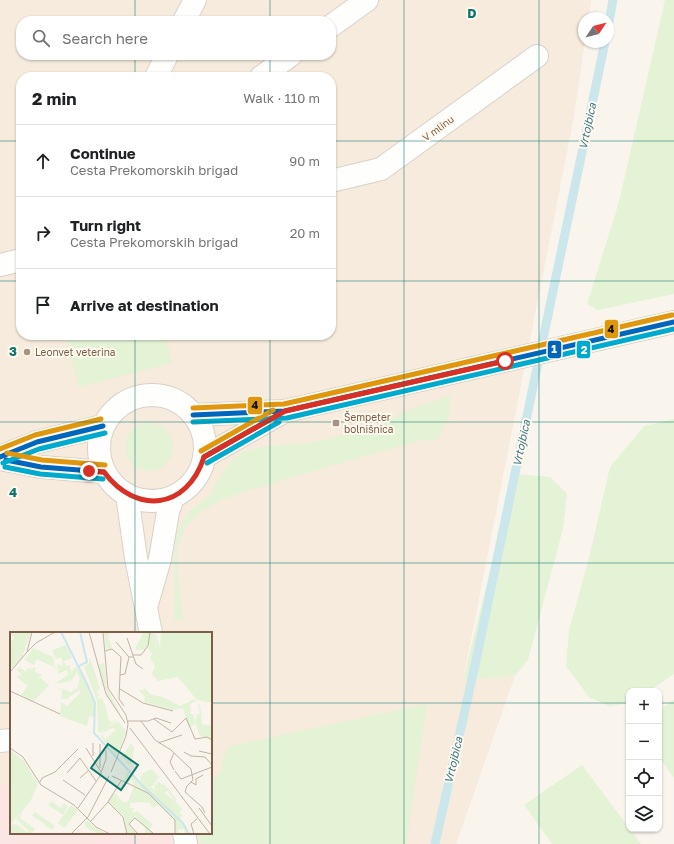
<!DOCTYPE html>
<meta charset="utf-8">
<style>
:root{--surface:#fff;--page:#f2f2f2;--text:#202124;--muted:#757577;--line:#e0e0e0}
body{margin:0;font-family:"Golos Text",sans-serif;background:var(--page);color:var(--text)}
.controls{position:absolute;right:12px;bottom:12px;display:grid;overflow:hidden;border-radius:8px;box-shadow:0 1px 3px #0004}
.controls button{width:36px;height:36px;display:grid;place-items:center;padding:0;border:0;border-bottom:1px solid var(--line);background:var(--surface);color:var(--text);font:20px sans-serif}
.compass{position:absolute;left:578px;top:12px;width:36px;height:36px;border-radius:50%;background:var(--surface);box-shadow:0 1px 3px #0004;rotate:55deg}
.stop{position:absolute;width:12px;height:12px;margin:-9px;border:3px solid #d93025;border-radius:50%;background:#fff}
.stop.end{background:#d93025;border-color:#fff;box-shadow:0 1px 4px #0008}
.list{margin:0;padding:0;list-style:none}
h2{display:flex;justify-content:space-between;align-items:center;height:52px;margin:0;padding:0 16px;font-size:17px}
h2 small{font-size:13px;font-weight:400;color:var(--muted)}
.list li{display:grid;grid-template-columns:26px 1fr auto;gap:12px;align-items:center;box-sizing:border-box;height:72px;padding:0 16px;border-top:1px solid var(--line)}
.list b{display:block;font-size:15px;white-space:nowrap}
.list p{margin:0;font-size:13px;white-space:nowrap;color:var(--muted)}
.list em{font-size:13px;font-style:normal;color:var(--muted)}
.icon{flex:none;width:22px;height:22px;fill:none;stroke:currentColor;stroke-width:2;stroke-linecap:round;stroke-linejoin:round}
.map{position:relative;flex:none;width:674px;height:844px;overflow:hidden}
.search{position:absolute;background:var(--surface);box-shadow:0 1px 3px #0004;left:16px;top:16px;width:320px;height:44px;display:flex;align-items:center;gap:10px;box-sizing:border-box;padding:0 14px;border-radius:16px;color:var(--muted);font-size:15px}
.panel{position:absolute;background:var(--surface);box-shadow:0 1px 3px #0004;left:16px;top:72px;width:320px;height:268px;border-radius:16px}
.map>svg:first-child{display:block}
.residential{fill:#f6ebdc;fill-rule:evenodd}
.medical{fill:#fce6e3}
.green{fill:#e4f2d6}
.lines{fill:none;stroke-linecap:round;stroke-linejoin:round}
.stream{stroke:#cce7ec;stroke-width:9}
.street-casing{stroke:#d9d2cb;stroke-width:24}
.secondary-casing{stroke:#d9d1c8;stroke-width:24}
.street{stroke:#fefefc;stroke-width:22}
.secondary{stroke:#fefefc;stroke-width:22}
.bus-1-casing{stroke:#fffaef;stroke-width:8}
.bus-2-casing{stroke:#fffaef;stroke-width:8}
.bus-3-casing{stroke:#fffaef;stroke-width:8}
.bus-1{stroke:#0065bd;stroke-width:5}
.bus-2{stroke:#00a9ce;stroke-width:5}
.bus-3{stroke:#de970e;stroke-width:5}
.route{stroke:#d93025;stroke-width:5}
.grid{fill:none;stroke:#0f766e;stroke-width:1;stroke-opacity:0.55}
.poi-dot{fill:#a89281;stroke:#fffaef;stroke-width:1.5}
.labels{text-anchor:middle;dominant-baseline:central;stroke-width:4;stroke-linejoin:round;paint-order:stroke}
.street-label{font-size:10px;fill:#7c5d47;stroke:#fffaef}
.poi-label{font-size:10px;fill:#7c5d47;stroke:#fffaef;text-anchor:start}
.water-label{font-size:11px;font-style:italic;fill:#3b798a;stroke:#fffaef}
.inset-river{fill:none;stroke:#cce7ec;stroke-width:2}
.inset-road{fill:none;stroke:#c3b3a6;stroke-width:1}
.view{fill:#0f766e;fill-opacity:0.15;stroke:#0f766e;stroke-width:2}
.inset-edge{fill:none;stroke:#7c5d47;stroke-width:2}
.grid-label{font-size:13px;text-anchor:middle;font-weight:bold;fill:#0f766e;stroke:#fffaef;stroke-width:4;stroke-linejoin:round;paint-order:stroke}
.line-badge{stroke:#fffaef;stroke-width:1.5}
.badge-label{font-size:11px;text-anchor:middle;font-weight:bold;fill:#fff}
.pale-badge-label{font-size:11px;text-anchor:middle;font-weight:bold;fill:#111}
</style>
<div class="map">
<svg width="674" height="844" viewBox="0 0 674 844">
<rect width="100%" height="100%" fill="#f9f5ed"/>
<path class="residential" d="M0,0h591l-2,18h-5l1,24 -12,80 -110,558 52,-4 -59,168h-456zM21,21h310v34h-310zM21,77h310v258h-310zM11,633h200v200h-200z"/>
<path class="medical" d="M11,785v48h173l2,11h-186v-58z"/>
<path class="green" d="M665,0h9v294l-76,16 -11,-6 32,-102z
M65,335h100l7,28 -93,24z
M450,395v20l-12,24 -20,2 -136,39 -59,19 -26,15 -12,14 -8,19v21l6,51 -9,2v-68l3,-21 10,-18 24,-20 12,-22 8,-11 12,-9 18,-5 49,-4 59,-14 15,-6 25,-13z
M674,419v255l-25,17h-20v12l-20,3 -20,-9 -23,-31 3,-36 20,-72 21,-91 34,-41z
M125 447a24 24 0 1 1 48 0a24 24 0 1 1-48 0Z
M514,474l36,3 17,17 -4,35 -35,131 -13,16 -52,4z
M674,700v78l-15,-21v-47z
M427,704l-21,140h-206l-1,-11h12v-54l10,-6 2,-15 7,-12z
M582,765l59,79h-89l-28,-39z"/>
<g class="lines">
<path class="stream" d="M608,27l5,-27
M435,844l40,-179 130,-623"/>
<defs>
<path id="street" d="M184,21l11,-21
M331,26l36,-26
M156,77l11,-22
M261,77l30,-22
M331,181l50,-12 156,-113
M0,265l21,-5
M127,495l9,63 15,75
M147,604l13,-45 8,-47 5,-15
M0,741l11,-1
M184,833l2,11"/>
<path id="secondary" d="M99 448a53 53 0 1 1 106 0a53 53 0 1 1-106 0Z
M193,415l92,-4 389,-89
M0,457l37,-15 66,-16
M204,457l76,-43
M0,459l41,8 63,5"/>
</defs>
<use href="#street" class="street-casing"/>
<use href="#secondary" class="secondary-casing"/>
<use href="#street" class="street"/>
<use href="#secondary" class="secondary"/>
<defs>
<path id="bus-1" d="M193,415l92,-4 389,-89
M0,457l37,-15 66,-16
M204,457l72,-41
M6,460l35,7 63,5"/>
<path id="bus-2" d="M193,422l94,-4 387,-89
M3,463l36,-14 66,-16
M207,463l72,-41
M5,467l35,7 63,5"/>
<path id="bus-3" d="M193,408l91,-4 388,-89
M0,449l35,-14 66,-16
M201,451l72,-41
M7,453l35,7 63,5"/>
</defs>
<use href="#bus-1" class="bus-1-casing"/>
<use href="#bus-2" class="bus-2-casing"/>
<use href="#bus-3" class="bus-3-casing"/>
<use href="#bus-1" class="bus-1"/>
<use href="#bus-2" class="bus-2"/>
<use href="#bus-3" class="bus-3"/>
</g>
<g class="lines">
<path class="route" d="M89,471l15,1c32,43 83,38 100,-15l81,-46 220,-50"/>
</g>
<path class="grid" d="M135,0v21M270,0v21M404,0v844M539,0v844M135,55v22M270,55v22M0,141h21M331,141h343M0,281h21M331,281h343M135,335v298M270,335v509M0,422h674M0,563h674M0,703h11M211,703h418M659,703h15M135,833v11"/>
<g class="poi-dot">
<circle cx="27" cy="352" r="4"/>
<rect x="332" y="419" width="8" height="8" rx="2"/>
</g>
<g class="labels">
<g class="street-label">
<text transform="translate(438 128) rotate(-36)">V mlinu</text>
</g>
<g class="poi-label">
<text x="35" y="352">Leonvet veterina</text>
<text x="344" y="417">Šempeter<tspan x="344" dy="12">bolnišnica</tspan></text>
</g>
<g class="water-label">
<text transform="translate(587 126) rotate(-78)">Vrtojbica</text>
<text transform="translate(521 443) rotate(-78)">Vrtojbica</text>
<text transform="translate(453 760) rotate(-77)">Vrtojbica</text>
</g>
</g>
<g transform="translate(10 632)">
<rect width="202" height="202" fill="#f9f5ed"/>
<path d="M0,0h21l-9,26 -12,11v-26l4,-5zM94,0h6l-2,6 4,8 -1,3h-5zM133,0h12l2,18 -1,-18 4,16 1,-16h51v71l-15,-3 -19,-23 -20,4 -6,-7 3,-8 -5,-8 2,-4 -4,-6 2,-6 -5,8h-10zM56,13l6,13 -8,3 2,5 4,-1 1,7 5,-5 7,8 11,28v14l-5,-1 -2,10 -27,-10 1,-14 6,4 14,-14 -2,-2 -12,9h-6l1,-9 -10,-4 19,6 6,-4 3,-9 -3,-7 -6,9 -17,3 14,-9 -1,-5 -9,4 -1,-10 5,2 1,-4 -2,-5 -5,2 -4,-9zM23,16l20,9 3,20 -2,-10 -17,-8 -3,6 -9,-5zM80,25l10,32 -4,3 4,3 -3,2 1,2 3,-1 5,9 2,12 3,3 5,-2 -9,7 11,-6 8,11 -9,23 -16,-18 3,-8 -4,4 -2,-2 -1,-31 -13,-33 5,-4zM103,96l3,1 -11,11 -3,-7zM94,31l3,25 15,29 -14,-20 -10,-32zM10,35l6,5 2,-4 4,2 1,-3 3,1 -2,3 8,4 -2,2 -7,-5 16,13 -16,17 -12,-7 7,-9 -11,-9 4,-3 -4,-4zM133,54l8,9 12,2 17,9 15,-7v2l-7,5 3,1 -1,6 4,2 1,9 2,-10h3l-2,-10 2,1 2,19 10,2v14l-12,-4 -4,-12 -7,4 -6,-20 -10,2 -29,-8 1,-5 -6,-7h5zM121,111l3,5 -2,15 -3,2 -7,-9zM0,118l15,12 13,22 -8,18 -20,23zM141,137l8,8 -8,11 5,1 -2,-3 5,-5 3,4 1,-2 14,17 -2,1 -7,-10 -4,1 14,12 4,5 -3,4 4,2 -4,4 -22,-20 26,24 6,11h-4l-1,-5h-6l1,5h-4v-13l-16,-16 -6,3 -3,-5 -10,-1 -10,1v5h4l-2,5 5,-2 14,12 2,2 -4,4 5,5h-10l2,-6 -11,-12 -6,9 9,9h-11l-3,-18 -16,-14 7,-9 9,10 4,-2 6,-14 -2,-7 -3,1 3,4 -8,-4 3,-10 21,19 -8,-10 2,-6zM41,169l10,7 3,-5 4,3 -5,9 -15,-10zM61,173l7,5 -14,18 -6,-5zM13,179l-3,7 15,11 -4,5 -20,-1 -1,-8 6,-1 11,8 2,-1 -13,-12zM25,180l20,14 -3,4 -20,-15zM77,189l8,6 9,6 -5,1 -12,-6 -3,-5z" fill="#e4f2d6" fill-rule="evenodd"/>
<path class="inset-river" d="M51,0l26,52M67,35l10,-5 -7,-30M77,52l8,19 -1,30 50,54 39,36 6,11"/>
<path class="inset-road" d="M79,0l17,62 19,29M93,0l5,56 18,27 2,9 -2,12 -15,36M117,6l9,26 7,5M106,10l13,15M95,19l7,-2 9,8 -1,18 5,-1 4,-17h4M17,20l9,-9 19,-11M123,23h8l7,-9 2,-14M0,40l17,-20 5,-20M110,43l-1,24 5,7M110,57l23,14 30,8M0,59l50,23M144,87l18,13 14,-14 9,21 12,-2 5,3M118,89h20l8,-3 15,5M131,89l14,19 16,10 20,19 2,11 -6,6 -2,6 17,15 3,6M120,96l80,106M83,111v13M148,111l24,-8M90,112v24M0,116l13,9 18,28 33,20 22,22 14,7M76,116l15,24M189,119l13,3M174,120l7,4 14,1 7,8M164,121l-4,9 4,8M165,139l6,8 31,-12M57,141l13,-15 16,23M102,144l36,17 27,27v14M70,146l9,-8M53,148l22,15M30,150l2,-4 13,-6 23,-23M181,150l5,3v-6l7,-4M98,170l15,15 4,17M68,176l22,-32 6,-17v-9M189,176l13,18M81,189l17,-19 13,-21M61,202l17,-17 21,-41M128,202l-9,-10 6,-6 19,16M184,202l-3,-10 6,-5"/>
<path class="view" d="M98,112l30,21 -17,25 -30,-22z"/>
<rect width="202" height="202" class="inset-edge"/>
</g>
<g class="grid-label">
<text x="472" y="18">D</text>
<text x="13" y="356">3</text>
<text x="13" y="497">4</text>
</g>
<g class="line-badge">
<rect x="604" y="319" width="15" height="20" rx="4" fill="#de970e"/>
<rect x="547" y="340" width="15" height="19" rx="4" fill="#0065bd"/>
<rect x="576" y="340" width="15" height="19" rx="4" fill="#00a9ce"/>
<rect x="247" y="396" width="16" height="19" rx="4" fill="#de970e"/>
</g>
<g class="badge-label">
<text x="554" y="353">1</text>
<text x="584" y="354">2</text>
</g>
<g class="pale-badge-label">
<text x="611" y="333">4</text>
<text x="255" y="409">4</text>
</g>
</svg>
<div class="controls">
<button>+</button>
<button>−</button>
<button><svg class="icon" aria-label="locate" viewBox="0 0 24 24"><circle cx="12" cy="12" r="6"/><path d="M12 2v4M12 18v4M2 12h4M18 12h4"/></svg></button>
<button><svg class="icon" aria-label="layers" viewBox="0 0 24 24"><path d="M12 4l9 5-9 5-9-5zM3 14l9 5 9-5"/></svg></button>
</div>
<svg class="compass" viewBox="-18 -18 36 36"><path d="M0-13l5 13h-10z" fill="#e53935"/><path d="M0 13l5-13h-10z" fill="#757577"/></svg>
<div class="stop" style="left:505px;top:361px"></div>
<div class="stop end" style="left:89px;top:471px"></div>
<div class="search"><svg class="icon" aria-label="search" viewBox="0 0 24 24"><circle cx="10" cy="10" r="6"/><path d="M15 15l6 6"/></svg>Search here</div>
<section class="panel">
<h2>2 min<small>Walk · 110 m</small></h2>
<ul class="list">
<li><svg class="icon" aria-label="ahead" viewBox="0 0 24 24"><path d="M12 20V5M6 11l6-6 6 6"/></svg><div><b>Continue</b><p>Cesta Prekomorskih brigad</p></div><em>90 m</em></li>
<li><svg class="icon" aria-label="right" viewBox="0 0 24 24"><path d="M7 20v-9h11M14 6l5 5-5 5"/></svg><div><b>Turn right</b><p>Cesta Prekomorskih brigad</p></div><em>20 m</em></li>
<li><svg class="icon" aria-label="arrive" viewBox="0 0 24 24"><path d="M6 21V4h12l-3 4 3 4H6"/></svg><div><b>Arrive at destination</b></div></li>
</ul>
</section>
</div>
